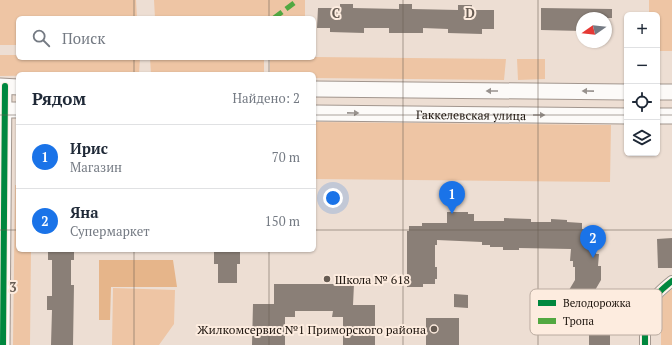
<!DOCTYPE html>
<html lang="ru">
<meta charset="utf-8">
<style>
:root{--surface:#fff;--page:#f2f2f3;--text:#1f2937;--muted:#747a83;--line:#e0e1e3;--accent:#1a73e8}
body{margin:0;font-family:"PT Serif",serif;background:var(--page);color:var(--text)}
.controls{position:absolute;right:12px;top:12px;display:grid;overflow:hidden;border-radius:6px;box-shadow:0 1px 3px #0004}
.controls button{width:36px;height:36px;display:grid;place-items:center;padding:0;border:0;border-bottom:1px solid var(--line);background:var(--surface);color:var(--text);font:20px sans-serif}
.compass{position:absolute;left:576px;top:12px;width:36px;height:36px;border-radius:50%;background:var(--surface);box-shadow:0 1px 3px #0004;rotate:256deg}
.you{position:absolute;left:333px;top:198px;width:14px;height:14px;margin:-10px;border:3px solid #fff;border-radius:50%;background:#1a73e8;box-shadow:0 0 0 6px #1a73e833}
.badge{display:grid;place-items:center;width:26px;height:26px;border-radius:50%;background:var(--accent);color:#fff;font-size:13px;font-weight:700}
.pin{position:absolute;translate:-50% -33px;filter:drop-shadow(0 1px 2px #0008)}
.pin::after{content:'';position:absolute;top:21px;width:14px;height:12px;background:inherit;clip-path:polygon(0 0,100% 0,50% 100%)}
.list{margin:0;padding:0;list-style:none}
h2{display:flex;justify-content:space-between;align-items:center;height:52px;margin:0;padding:0 16px;font-size:17px}
h2 small{font-size:13px;font-weight:400;color:var(--muted)}
.list li{display:grid;grid-template-columns:26px 1fr auto;gap:12px;align-items:center;box-sizing:border-box;height:64px;padding:0 16px;border-top:1px solid var(--line)}
.list b{display:block;font-size:15px;white-space:nowrap}
.list p{margin:0;font-size:13px;white-space:nowrap;color:var(--muted)}
.list em{font-size:13px;font-style:normal;color:var(--muted)}
.icon{flex:none;width:22px;height:22px;fill:none;stroke:currentColor;stroke-width:2;stroke-linecap:round;stroke-linejoin:round}
.map{position:relative;flex:none;width:672px;height:345px;overflow:hidden}
.search{position:absolute;background:var(--surface);box-shadow:0 1px 3px #0004;left:16px;top:16px;width:300px;height:44px;display:flex;align-items:center;gap:10px;box-sizing:border-box;padding:0 14px;border-radius:6px;color:var(--muted);font-size:15px}
.panel{position:absolute;background:var(--surface);box-shadow:0 1px 3px #0004;left:16px;top:72px;width:300px;height:180px;border-radius:6px}
.map>svg:first-child{display:block}
.green{fill:#eec5a4}
.forest{fill:#e6b58a}
.building{fill:#8a7f77}
.lines{fill:none;stroke-linecap:round;stroke-linejoin:round}
.minor-casing{stroke:#a2968e;stroke-width:12}
.tertiary-casing{stroke:#a2968e;stroke-width:15}
.secondary-casing{stroke:#a2968e;stroke-width:17}
.minor{stroke:#fcfaf8;stroke-width:10}
.tertiary{stroke:#fcfaf8;stroke-width:13}
.secondary{stroke:#fcfaf8;stroke-width:15}
.quiet{stroke:#52a841;stroke-width:5;stroke-dasharray:10 5;stroke-linecap:butt}
.cycleway-casing{stroke:#fdecdf;stroke-width:8}
.cycleway{stroke:#00873e;stroke-width:6}
.oneway{fill:#98928e}
.grid{fill:none;stroke:#665b52;stroke-width:1;stroke-opacity:0.55}
.poi-dot{fill:#665b52;stroke:#fdecdf;stroke-width:1.5}
.labels{text-anchor:middle;dominant-baseline:central;stroke-width:4;stroke-linejoin:round;paint-order:stroke}
.street-label{font-size:12px;fill:#1d140d;stroke:#fdecdf}
.poi-label{font-size:12px;fill:#1d140d;stroke:#fdecdf;text-anchor:start}
.key{fill:#fdecdf;stroke:#baaba0;stroke-width:1}
.key-label{font-size:11px;fill:#1d140d}
.grid-label{font-size:13px;text-anchor:middle;font-weight:bold;fill:#665b52;stroke:#fdecdf;stroke-width:4;stroke-linejoin:round;paint-order:stroke}
</style>
<div class="map">
<svg width="672" height="345" viewBox="0 0 672 345">
<rect width="100%" height="100%" fill="#edded3"/>
<path class="green" d="M0,0h136l1,18h-119v27h-18z
M154,0h151v18h-150z
M649,0h23v51h-15v-36h-8z
M0,55h18v3h122l-1,16 -139,2z
M314,57l192,2 -2,21 -190,-2v-4h-44v-16z
M150,58h114v16h-113z
M517,59h28v20l-27,1z
M314,122l297,3 -1,57 -296,-3z
M15,185h3v65h13l-1,95h-17z
M113,288l62,2 -1,34 -15,21h-47z
M672,289v56h-11v-30h-9l2,-10z"/>
<path class="forest" d="M99,260h74l4,27h-66l-1,33h-11z"/>
<path class="building" d="M340,4h13v4l46,1v-5h13v5l46,1v-5h14v5h22v19h-12v5l-34,-1v-4l-25,-1v5h-34v-5h-25v5l-34,-1v-4h-13l1,-20h22z
M541,8l71,1v9h-30v13l-41,-1z
M447,212h21v2h6v7h30v-3l27,1v3h20v-3l16,1v2l15,1v6l9,1v9h3l-1,7h3v8h3l-1,12h3v14l-7,12 28,17 -12,20v16h-21v-22l-29,-18 15,-25v-13h-2v-6h-3l1,-12 -52,-1v2h-16v-3h-13v-2h-8v-3l-45,-2v5h-2v22h2v12h-2v5h-12v3h-16v-56h2v-5h13v-3h25z
M672,238v30h-14l-1,-29z
M48,250h26v10h-3v25h3l-1,60h-22l1,-35h-5v-14h5v-36h-4z
M214,250h23v2h3v12h-3v19h-19v-19h-4z
M274,284h80l-1,21h22v40h-32v-28h-11l1,-6h-38v6h-10v28h-33l1,-41h21z
M454,294l14,1v13l-14,-1z
M426,318h33v27h-33z"/>
<g class="lines">
<defs>
<path id="minor" d="M645,345c0,-35 -2,-41 27,-64"/>
<path id="tertiary" d="M3,345l2,-259"/>
<g id="secondary">
<path d="M0,86l18,1"/>
<path d="M314,89l313,3"/>
<path d="M657,92h15"/>
<path d="M0,110h18"/>
<path id="s1" d="M314,113l313,3"/>
<path d="M657,116h15"/>
</g>
</defs>
<use href="#minor" class="minor-casing"/>
<use href="#tertiary" class="tertiary-casing"/>
<use href="#secondary" class="secondary-casing"/>
<use href="#minor" class="minor"/>
<use href="#tertiary" class="tertiary"/>
<use href="#secondary" class="secondary"/>
<path class="quiet" d="M274,18l24,-18"/>
<defs>
<path id="cycleway" d="M3,345l2,-259
M645,345c0,-35 -2,-41 27,-64"/>
</defs>
<use href="#cycleway" class="cycleway-casing"/>
<use href="#cycleway" class="cycleway"/>
</g>
<defs><path id="oneway-solid" d="M-6-.8H1V-3.2L6.5 0L1 3.2V.8H-6Z"/></defs>
<g class="oneway">
<use href="#oneway-solid" transform="translate(492 91) rotate(-180)"/>
<use href="#oneway-solid" transform="translate(588 91) rotate(-179)"/>
<use href="#oneway-solid" transform="translate(353 113) rotate(1)"/>
<use href="#oneway-solid" transform="translate(539 115)"/>
</g>
<path class="grid" d="M134,0v18M269,0v18M403,0v345M538,0v345M134,58v16M269,58v16M0,115h18M314,115h313M657,115h15M0,230h18M314,230h358M134,250v95M269,250v95"/>
<g class="poi-dot">
<circle cx="327" cy="279" r="4"/>
<circle cx="434" cy="329" r="4"/>
</g>
<g class="labels">
<g class="street-label">
<text stroke="none"><textPath href="#s1" startOffset="157">Гаккелевская улица</textPath></text>
</g>
<g class="poi-label">
<text x="335" y="279">Школа № 618</text>
<text x="426" y="329" text-anchor="end">Жилкомсервис №1 Приморского района</text>
</g>
</g>
<rect x="530" y="289" width="132" height="46" rx="6" class="key"/>
<rect x="538" y="300" width="18" height="6" fill="#00873e"/>
<rect x="538" y="318" width="18" height="6" fill="#52a841"/>
<g class="key-label">
<text x="563" y="307">Велодорожка</text>
<text x="563" y="325">Тропа</text>
</g>
<g class="grid-label">
<text x="336" y="18">C</text>
<text x="470" y="18">D</text>
<text x="13" y="292">3</text>
</g>
</svg>
<div class="controls">
<button>+</button>
<button>−</button>
<button><svg class="icon" aria-label="locate" viewBox="0 0 24 24"><circle cx="12" cy="12" r="6"/><path d="M12 2v4M12 18v4M2 12h4M18 12h4"/></svg></button>
<button><svg class="icon" aria-label="layers" viewBox="0 0 24 24"><path d="M12 4l9 5-9 5-9-5zM3 14l9 5 9-5"/></svg></button>
</div>
<svg class="compass" viewBox="-18 -18 36 36"><path d="M0-13l5 13h-10z" fill="#e53935"/><path d="M0 13l5-13h-10z" fill="#747a83"/></svg>
<div class="you"></div>
<div class="pin badge" style="left:452px;top:214px">1</div>
<div class="pin badge" style="left:593px;top:258px">2</div>
<div class="search"><svg class="icon" aria-label="search" viewBox="0 0 24 24"><circle cx="10" cy="10" r="6"/><path d="M15 15l6 6"/></svg>Поиск</div>
<section class="panel">
<h2>Рядом<small>Найдено: 2</small></h2>
<ul class="list">
<li><span class="badge">1</span><div><b>Ирис</b><p>Магазин</p></div><em>70 m</em></li>
<li><span class="badge">2</span><div><b>Яна</b><p>Супермаркет</p></div><em>150 m</em></li>
</ul>
</section>
</div>
